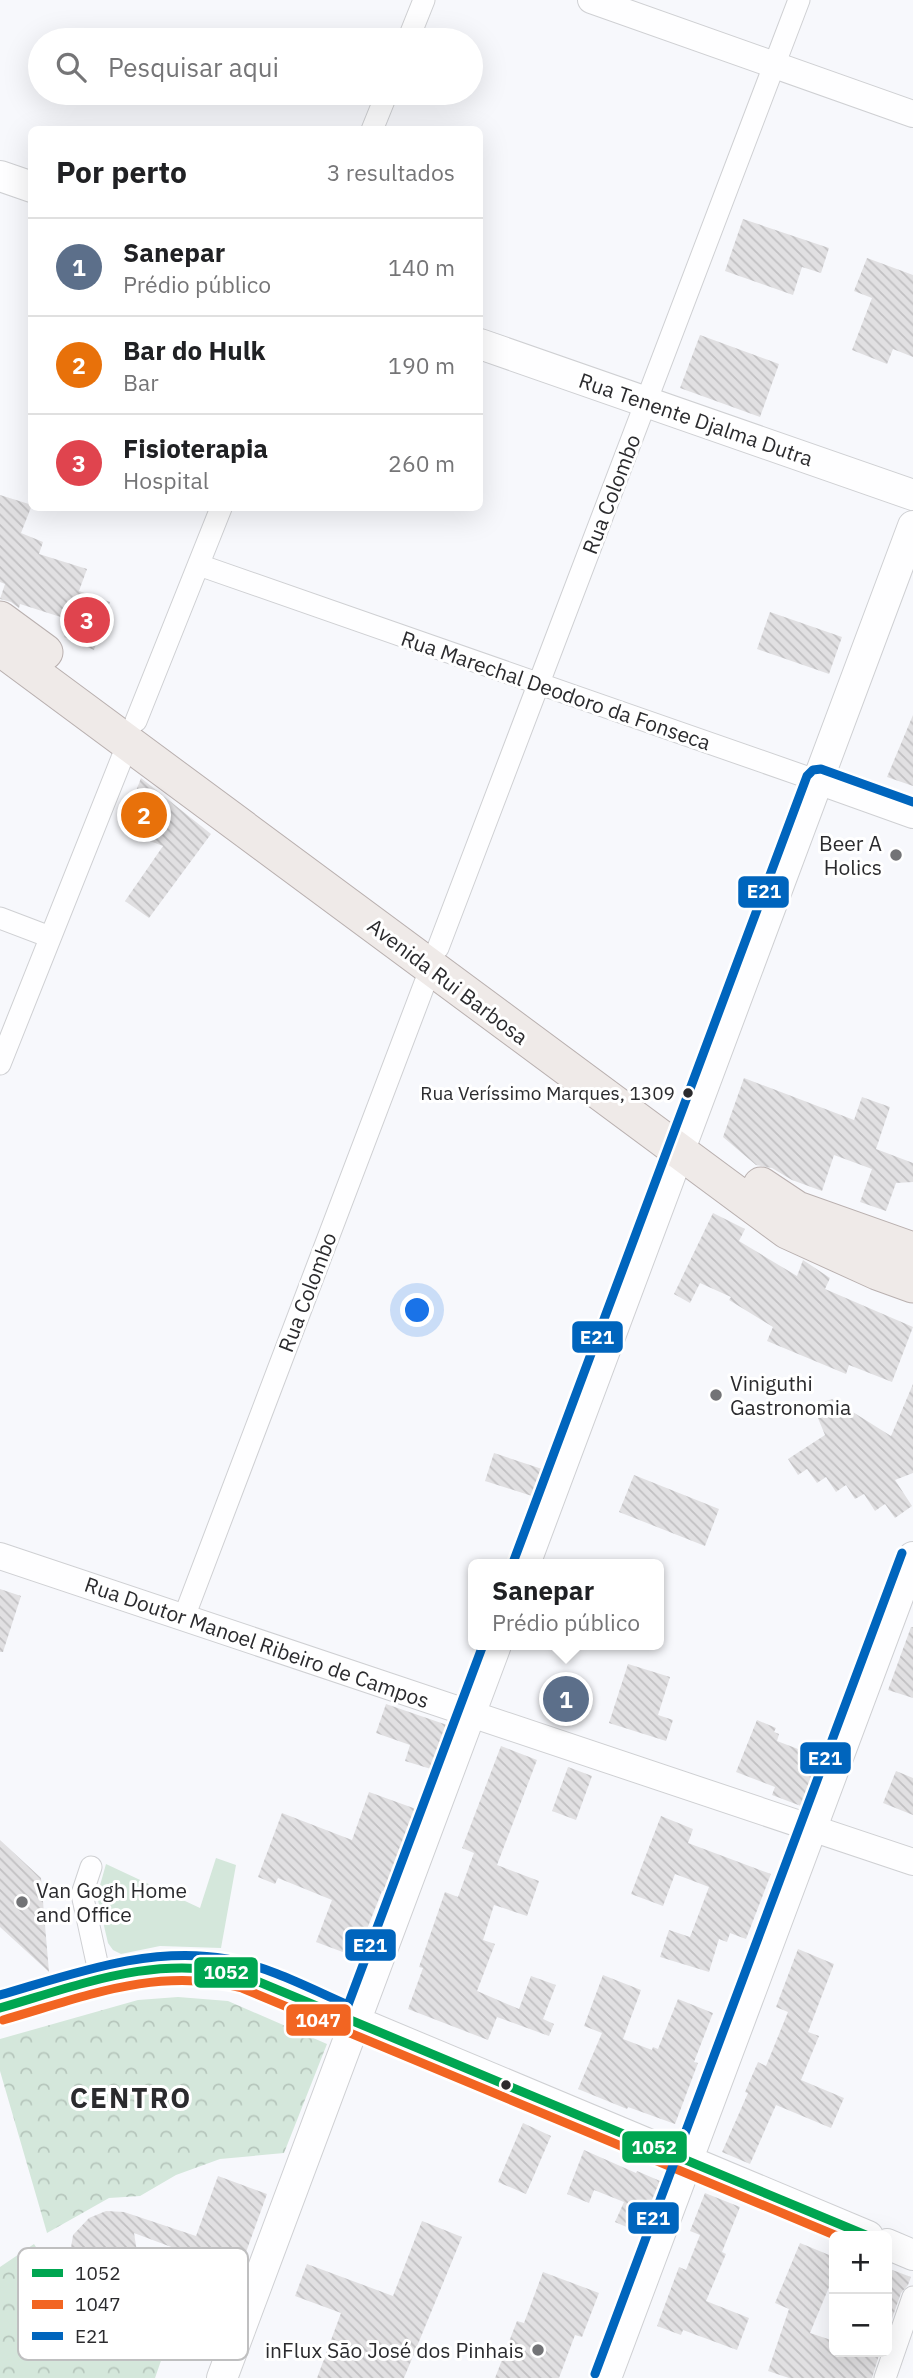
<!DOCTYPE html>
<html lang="pt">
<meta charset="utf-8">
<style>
:root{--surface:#fff;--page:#f6f6f6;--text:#202124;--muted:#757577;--line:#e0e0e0;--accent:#b45309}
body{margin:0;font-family:"IBM Plex Sans",sans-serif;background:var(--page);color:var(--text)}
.controls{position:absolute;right:21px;bottom:21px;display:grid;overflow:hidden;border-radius:10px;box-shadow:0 7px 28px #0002}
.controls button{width:63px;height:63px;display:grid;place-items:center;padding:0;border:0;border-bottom:2px solid var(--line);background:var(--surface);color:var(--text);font:35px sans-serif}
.you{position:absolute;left:418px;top:1311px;width:24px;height:24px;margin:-18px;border:5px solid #fff;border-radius:50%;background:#1a73e8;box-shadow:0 0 0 10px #1a73e833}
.badge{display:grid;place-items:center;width:46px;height:46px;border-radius:50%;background:var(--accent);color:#fff;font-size:23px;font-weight:700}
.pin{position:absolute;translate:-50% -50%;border:4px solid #fff;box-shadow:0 2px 7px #0006}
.popup{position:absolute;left:468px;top:1559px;width:196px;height:91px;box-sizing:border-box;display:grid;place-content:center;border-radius:10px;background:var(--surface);filter:drop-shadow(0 2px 5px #0005);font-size:23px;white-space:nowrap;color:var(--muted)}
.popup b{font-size:26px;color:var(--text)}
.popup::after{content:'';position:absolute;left:50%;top:100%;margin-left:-14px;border:14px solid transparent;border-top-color:var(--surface)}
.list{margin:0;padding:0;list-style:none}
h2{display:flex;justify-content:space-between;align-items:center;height:91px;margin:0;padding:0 28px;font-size:30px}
h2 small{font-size:23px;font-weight:400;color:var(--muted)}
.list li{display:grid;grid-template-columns:46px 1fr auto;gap:21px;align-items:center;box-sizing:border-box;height:98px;padding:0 28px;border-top:2px solid var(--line)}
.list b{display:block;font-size:26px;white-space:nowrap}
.list p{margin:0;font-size:23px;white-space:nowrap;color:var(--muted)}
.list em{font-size:23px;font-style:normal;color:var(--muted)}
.icon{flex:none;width:38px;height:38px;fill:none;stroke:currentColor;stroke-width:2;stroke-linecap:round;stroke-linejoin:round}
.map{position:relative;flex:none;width:913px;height:2378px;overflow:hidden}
.search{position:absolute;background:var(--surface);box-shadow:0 7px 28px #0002;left:28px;top:28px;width:455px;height:77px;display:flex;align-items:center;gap:18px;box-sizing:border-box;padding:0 24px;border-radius:38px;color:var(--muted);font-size:26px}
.panel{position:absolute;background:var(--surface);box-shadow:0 7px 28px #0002;left:28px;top:126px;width:455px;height:385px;border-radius:10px}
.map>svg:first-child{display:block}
.green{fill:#d4e7db}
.forest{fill:url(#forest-crowns)}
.building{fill:url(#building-back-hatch)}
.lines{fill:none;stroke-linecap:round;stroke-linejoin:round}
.minor-casing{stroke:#cfd0d3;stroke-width:23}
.tertiary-casing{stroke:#cfd0d3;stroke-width:28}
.secondary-casing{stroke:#cfd0d3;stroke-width:32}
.primary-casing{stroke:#b9b0af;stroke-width:37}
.minor{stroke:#fefeff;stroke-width:21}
.tertiary{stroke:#fefeff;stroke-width:26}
.secondary{stroke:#fefeff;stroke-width:30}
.primary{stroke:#efeae8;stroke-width:35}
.bus-1-casing{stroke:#fff;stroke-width:14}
.bus-2-casing{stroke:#fff;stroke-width:14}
.bus-3-casing{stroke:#fff;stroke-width:14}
.bus-1{stroke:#00a651;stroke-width:9}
.bus-2{stroke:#f26522;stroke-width:9}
.bus-3{stroke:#0065bd;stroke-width:9}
.poi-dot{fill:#727376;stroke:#fff;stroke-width:2.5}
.bus-dot{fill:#2b2b2e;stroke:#fff;stroke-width:2.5}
.labels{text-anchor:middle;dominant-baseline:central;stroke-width:6;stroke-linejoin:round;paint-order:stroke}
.bus-label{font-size:19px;fill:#2b2b2e;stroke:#fff;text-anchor:end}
.street-label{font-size:21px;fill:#2b2b2e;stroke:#fff}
.poi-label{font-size:21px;fill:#2b2b2e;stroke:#fff;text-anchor:end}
.district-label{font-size:28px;font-weight:bold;letter-spacing:2px;fill:#2b2b2e;stroke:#fff}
.key{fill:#fff;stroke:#bfbfc0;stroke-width:2}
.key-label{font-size:19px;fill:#2b2b2e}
.line-badge{stroke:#fff;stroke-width:2.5}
.badge-label{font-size:19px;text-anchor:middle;font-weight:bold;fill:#fff}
</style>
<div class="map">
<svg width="913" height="2378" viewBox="0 0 913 2378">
<defs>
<pattern id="forest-crowns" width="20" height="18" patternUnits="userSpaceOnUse" patternTransform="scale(1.75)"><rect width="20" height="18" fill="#d4e7db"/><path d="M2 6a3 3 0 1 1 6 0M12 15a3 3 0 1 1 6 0" fill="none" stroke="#b6c6bc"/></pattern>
<pattern id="building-back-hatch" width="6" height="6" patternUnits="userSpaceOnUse" patternTransform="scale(1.75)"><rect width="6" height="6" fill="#e1e0e2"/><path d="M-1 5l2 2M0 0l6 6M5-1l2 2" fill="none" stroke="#c1c0c2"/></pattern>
</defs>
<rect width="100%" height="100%" fill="#f7f8fc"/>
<path class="green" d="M216,1858l20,7 -15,83 -61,-2 -39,8 -8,-4 -5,-7 -11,-47 9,-32 94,44z"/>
<path class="forest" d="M178,1997l50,4 99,43 -43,109 -64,6 -44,16 -36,21 -31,2 -62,35 -47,-162v-32l138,-39z
M34,2244l49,75 82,30 -10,29h-155v-111z"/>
<path class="building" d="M743,219l86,29 -8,25 -19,-6 -9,28 -68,-24z
M867,258l46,17v82l-20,-8 -6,15 -35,-14 20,-52 -18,-7z
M700,335l79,29 -19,53 -80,-29z
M0,495l32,10 -11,28 22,9 -4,12 48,15 -8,22 31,11 -16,48 -30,-13 6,-17 -50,-16 -1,4 -8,-6 -11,-3 5,-15 -5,-2z
M770,612l72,25 -13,37 -72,-25z
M913,715v71l-26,-9z
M141,778l70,56 -62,84 -24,-17 38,-55 -42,-16z
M744,1078l110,42 8,-23 28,10 -14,42 37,14v19l-17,1 -10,28 -26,-9 12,-33 -38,-14 -12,36 -30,-11 -20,-12 -16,-3 -33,-28z
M713,1213l32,16 -6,12 58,35 6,-16 27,18 -5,11 88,38 -21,55 -43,-17 -3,9 -79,-33 6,-14 -44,-27 2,-3 -31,-14 -10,20 -16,-9z
M913,1384v89l-18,7 17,26 -17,12 -10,-14 -10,7 -11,-17 -9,5 -9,-14 -10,7 -10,-15 -9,6 -10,-14 -9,6 -10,-16 37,-24 -10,-24v-6l17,-6 59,37z
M494,1453l48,16 -10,27 -47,-15z
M634,1475l85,34 -14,37 -86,-34z
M0,1589l21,7 -18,56h-3z
M911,1627h2v71l-25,-8z
M628,1664l42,13 -12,38 15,5 -7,21 -57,-18z
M386,1704l61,21 -16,44 -26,-8 5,-16 -34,-12z
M757,1720l19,8 -2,4 5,2 -2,7 42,16 -18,49 -29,-11 3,-8 -39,-15z
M501,1746l36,14 -40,105 42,16 -12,35 -33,-11 -11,35 12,4 -18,47 42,18 12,-33 25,9 -13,34 11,5 -5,12 -52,-19 -9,23 -80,-31 15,-41 -4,-1 26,-75 13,5 16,-44 -12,-5z
M568,1767l24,9 -16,44 -24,-9z
M896,1771l17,7v37l-30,-12z
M369,1792l47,17 -31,83 -3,-1 -26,66 -40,-15 16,-42 -54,-22 -3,6 -17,-7 24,-64 70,27z
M661,1816l32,13 -5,14 83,31 -25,65 -16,-6 -3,9 -8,-3 -10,33 -49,-15 9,-27 21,7 19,-50 -34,-13 -12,32 -32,-12z
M0,1840l41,38 8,94 -49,-45z
M798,1949l36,15 -26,68 11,4 -18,44 43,18 -13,30 -55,-23 -26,59 -28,-12 26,-59 -3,-1 13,-30 8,4 22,-54 -12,-5z
M603,1975l38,15 -18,49 29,11 1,-3 5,2 20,-50 35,14 -19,49 4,1 -23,61 -47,-17 -1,2 -49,-20 24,-56 -18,-7z
M523,2123l28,13 -25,58 -28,-12z
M584,2150l52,23 1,-2 23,10 -22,51 -23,-10 9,-20 -30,-12 -5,13 -22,-9z
M218,2176l49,18 -48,133 -49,-18 20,-55 -56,-21 4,25 -2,13 -8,14 5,11 -24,10 -13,-4 -18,-13 -10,-22 5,-32 16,-17 17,-7 18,1 72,24z
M705,2193l35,14 -18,45 4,2 -20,47 43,17 -12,32 -54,-20 -2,5 -24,-9 22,-59 7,3 14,-35 -10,-4z
M422,2221l40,16 -58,141h-87l24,-65 -46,-17 12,-32 86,32z
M800,2243l34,14v18l-24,58 24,8v11h46l-8,26h-83l-21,-7 21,-62 -14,-6z
M887,2268l24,9 -3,8 -7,8 -14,40z
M543,2272l56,21 -17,44 -7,-2 -16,43h-64l22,-57 7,2z"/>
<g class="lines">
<defs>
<path id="minor" d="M408,40l16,-40
M372,130l15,-37
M199,565l619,216
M136,721l85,-213
M0,918l50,19
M438,948l361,-948
M0,1064l128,-321
M184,1617l247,-650
M91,1867l-9,27 19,87
M885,2378l28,-81"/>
<path id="tertiary" d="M591,0l322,114
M818,781l95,34
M0,1556l913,306"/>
<path id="secondary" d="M0,176l32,11
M480,344l433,151
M525,1564l388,-1038
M0,2008c58,-16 139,-46 199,-41 18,2 35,6 53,11l616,258
M887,2244l26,11
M222,2378l274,-733
M606,2378l307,-821"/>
<path id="primary" d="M0,619l45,33
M0,648l787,583 90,41 36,13
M761,1185l36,24 116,41"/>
</defs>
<use href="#minor" class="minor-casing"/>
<use href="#tertiary" class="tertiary-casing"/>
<use href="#secondary" class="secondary-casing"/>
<use href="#primary" class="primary-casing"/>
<use href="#minor" class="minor"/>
<use href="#tertiary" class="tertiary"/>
<use href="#secondary" class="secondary"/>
<use href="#primary" class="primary"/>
<defs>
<path id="bus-1" d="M0,2008c83,-24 158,-55 245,-32l623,260"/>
<path id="bus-2" d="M3,2020c81,-23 154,-54 239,-32l595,248"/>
<path id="bus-3" d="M514,1560l293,-784 6,-6 8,-1 92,33
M0,1995c73,-21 150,-50 227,-36 43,8 82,29 121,46l135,-360
M595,2374l307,-821"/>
</defs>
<use href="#bus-1" class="bus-1-casing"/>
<use href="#bus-2" class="bus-2-casing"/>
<use href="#bus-3" class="bus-3-casing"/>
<use href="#bus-1" class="bus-1"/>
<use href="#bus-2" class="bus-2"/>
<use href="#bus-3" class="bus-3"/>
</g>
<g class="poi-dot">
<circle cx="896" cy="855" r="7"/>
<circle cx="716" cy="1395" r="7"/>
<circle cx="22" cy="1902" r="7"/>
<circle cx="538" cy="2350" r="7"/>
</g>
<g class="bus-dot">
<circle cx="688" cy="1093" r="6"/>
<circle cx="506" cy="2085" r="6"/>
</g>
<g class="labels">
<g class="bus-label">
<text x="675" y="1093">Rua Veríssimo Marques, 1309</text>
</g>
<g class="street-label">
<text transform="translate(696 419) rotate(19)">Rua Tenente Djalma Dutra</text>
<text transform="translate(611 494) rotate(-69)">Rua Colombo</text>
<text transform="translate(556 690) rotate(19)">Rua Marechal Deodoro da Fonseca</text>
<text transform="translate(448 981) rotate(37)">Avenida Rui Barbosa</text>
<text transform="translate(307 1292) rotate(-69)">Rua Colombo</text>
<text transform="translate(257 1642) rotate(19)">Rua Doutor Manoel Ribeiro de Campos</text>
</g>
<g class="poi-label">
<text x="882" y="843">Beer A<tspan x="882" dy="24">Holics</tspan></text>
<text x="730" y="1383" text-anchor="start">Viniguthi<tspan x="730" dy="24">Gastronomia</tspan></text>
<text x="36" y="1890" text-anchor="start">Van Gogh Home<tspan x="36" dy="24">and Office</tspan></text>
<text x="524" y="2350">inFlux São José dos Pinhais</text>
</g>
<g class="district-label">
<text x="131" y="2097">CENTRO</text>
</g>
</g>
<rect x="18" y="2248" width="230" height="112" rx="10" class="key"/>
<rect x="32" y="2269" width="31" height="8" fill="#00a651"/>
<rect x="32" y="2300" width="31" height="9" fill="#f26522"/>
<rect x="32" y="2332" width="31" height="8" fill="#0065bd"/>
<g class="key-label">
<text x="75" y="2280">1052</text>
<text x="75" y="2311">1047</text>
<text x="75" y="2343">E21</text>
</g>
<g class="line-badge">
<rect x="737" y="875" width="53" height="34" rx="7" fill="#0065bd"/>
<rect x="571" y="1320" width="53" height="34" rx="7" fill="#0065bd"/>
<rect x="799" y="1741" width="53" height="34" rx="7" fill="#0065bd"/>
<rect x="344" y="1928" width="53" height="34" rx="7" fill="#0065bd"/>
<rect x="193" y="1956" width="66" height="33" rx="7" fill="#00a651"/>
<rect x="285" y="2003" width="67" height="34" rx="7" fill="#f26522"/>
<rect x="621" y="2130" width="67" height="34" rx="7" fill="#00a651"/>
<rect x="627" y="2201" width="53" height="34" rx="7" fill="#0065bd"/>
</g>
<g class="badge-label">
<text x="764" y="898">E21</text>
<text x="597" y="1344">E21</text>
<text x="825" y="1765">E21</text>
<text x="370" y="1952">E21</text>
<text x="226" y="1979">1052</text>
<text x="318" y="2027">1047</text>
<text x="654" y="2154">1052</text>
<text x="653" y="2225">E21</text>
</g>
</svg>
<div class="controls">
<button>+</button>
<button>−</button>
</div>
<div class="you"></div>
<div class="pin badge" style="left:566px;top:1699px;background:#5c6f8a">1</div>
<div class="popup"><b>Sanepar</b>Prédio público</div>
<div class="pin badge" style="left:144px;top:815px;background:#e8710a">2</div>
<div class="pin badge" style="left:87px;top:620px;background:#e0444e">3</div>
<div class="search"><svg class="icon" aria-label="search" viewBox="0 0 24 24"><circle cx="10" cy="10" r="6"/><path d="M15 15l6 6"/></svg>Pesquisar aqui</div>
<section class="panel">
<h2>Por perto<small>3 resultados</small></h2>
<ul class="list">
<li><span class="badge" style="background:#5c6f8a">1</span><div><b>Sanepar</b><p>Prédio público</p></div><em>140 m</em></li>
<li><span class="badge" style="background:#e8710a">2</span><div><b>Bar do Hulk</b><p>Bar</p></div><em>190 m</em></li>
<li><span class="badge" style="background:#e0444e">3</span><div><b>Fisioterapia</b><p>Hospital</p></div><em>260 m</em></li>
</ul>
</section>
</div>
